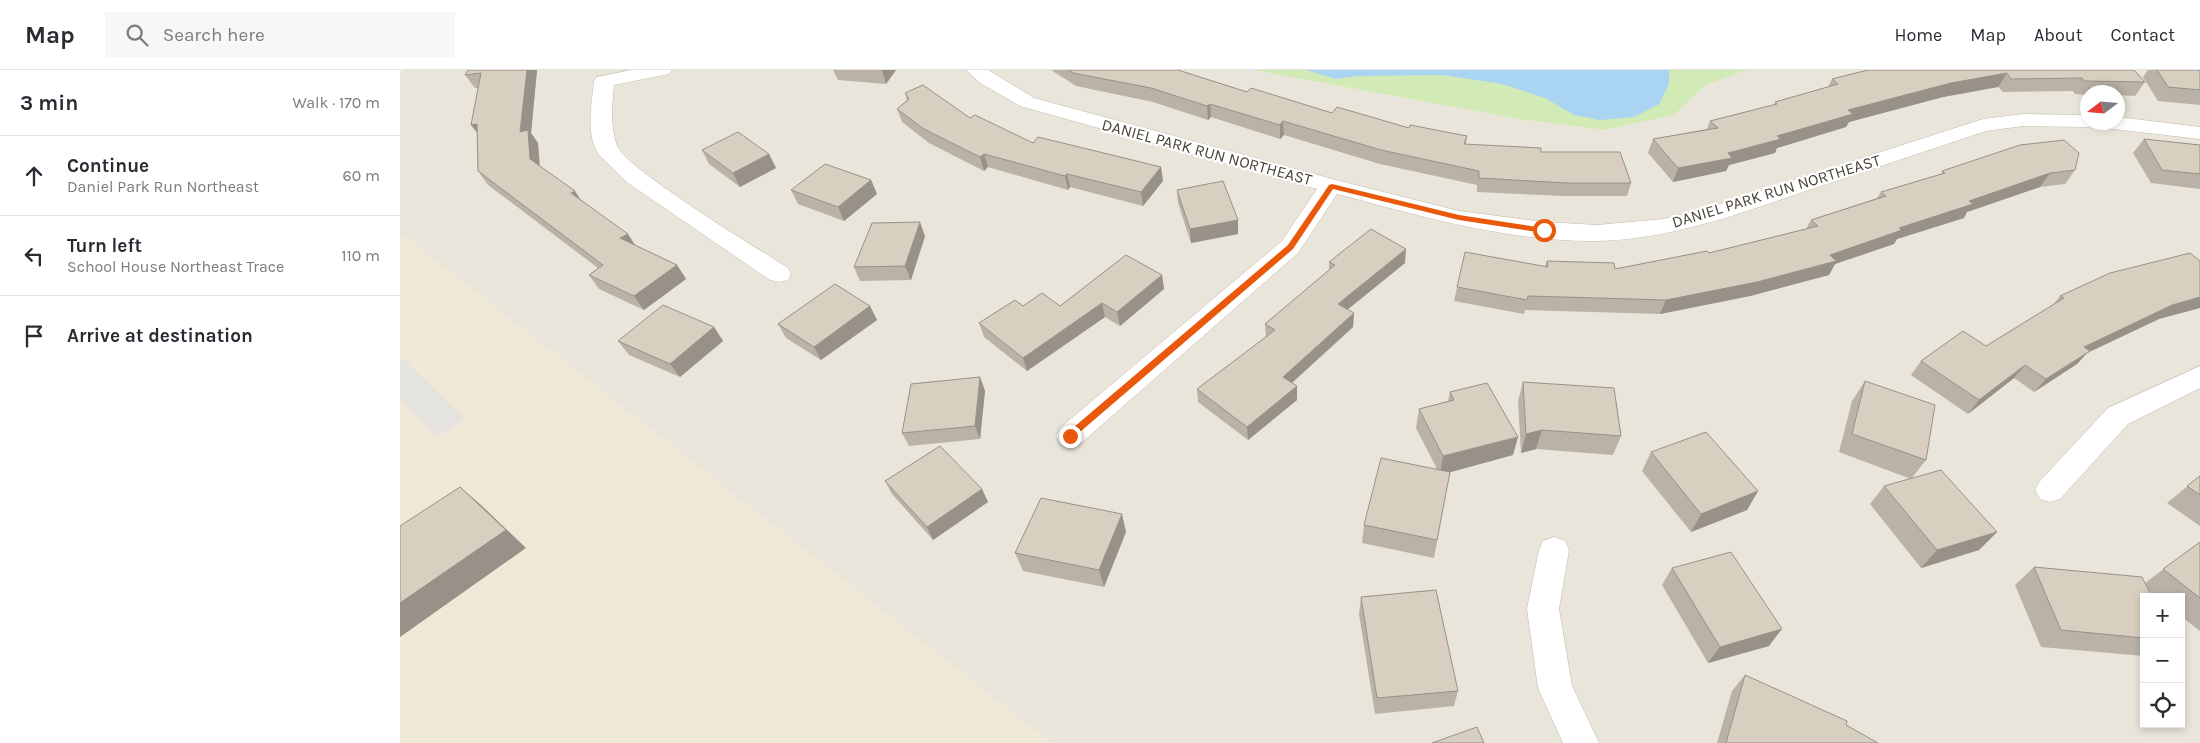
<!DOCTYPE html>
<meta charset="utf-8">
<style>
:root{--surface:#fff;--page:#f7f7f7;--text:#2b2b33;--muted:#7c7c81;--line:#e1e1e2}
body{margin:0;font-family:Karla,sans-serif;background:var(--page);color:var(--text)}
.controls{position:absolute;right:15px;bottom:15px;display:grid;overflow:hidden;border-radius:0px;box-shadow:0 2px 8px #0003}
.controls button{width:45px;height:45px;display:grid;place-items:center;padding:0;border:0;border-bottom:1px solid var(--line);background:var(--surface);color:var(--text);font:25px sans-serif}
.compass{position:absolute;left:1680px;top:15px;width:45px;height:45px;border-radius:50%;background:var(--surface);box-shadow:0 2px 8px #0003;rotate:254deg}
.stop{position:absolute;width:15px;height:15px;margin:-11px;border:4px solid #ea580c;border-radius:50%;background:#fff}
.stop.end{background:#ea580c;border-color:#fff;box-shadow:0 1px 5px #0008}
.list{margin:0;padding:0;list-style:none}
h2{display:flex;justify-content:space-between;align-items:center;height:65px;margin:0;padding:0 20px;font-size:21px}
h2 small{font-size:16px;font-weight:400;color:var(--muted)}
.list li{display:grid;grid-template-columns:32px 1fr auto;gap:15px;align-items:center;box-sizing:border-box;height:80px;padding:0 20px;border-top:1px solid var(--line)}
.list b{display:block;font-size:19px;white-space:nowrap}
.list p{margin:0;font-size:16px;white-space:nowrap;color:var(--muted)}
.list em{font-size:16px;font-style:normal;color:var(--muted)}
.icon{flex:none;width:28px;height:28px;fill:none;stroke:currentColor;stroke-width:2;stroke-linecap:round;stroke-linejoin:round}
.map{position:relative;flex:none;width:1800px;height:673px;overflow:hidden}
header{display:flex;align-items:center;gap:30px;box-sizing:border-box;height:70px;padding:0 25px;background:var(--surface);border-bottom:1px solid var(--line)}
header strong{font-size:24px}
nav{display:flex;gap:28px;margin-inline-start:auto;font-size:18px}
.search{width:350px;height:45px;background:var(--page);display:flex;align-items:center;gap:12px;box-sizing:border-box;padding:0 18px;border-radius:0px;color:var(--muted);font-size:19px}
main{display:flex}
aside{flex:1;background:var(--surface)}
.map>svg:first-child{display:block}
.residential{fill:#eae5da;fill-rule:evenodd}
.education{fill:#efe8d6}
.green{fill:#d2eab5}
.parking{fill:#e5e3e0}
.water{fill:#a9d4f2}
.lines{fill:none;stroke-linecap:round;stroke-linejoin:round}
.street-casing{stroke:#c2bbae;stroke-width:1}
.street{fill:#fff;fill-rule:evenodd}
.wall{fill:#bab2a6}
.shaded-wall{fill:#979187}
.building{fill:#d8cfc1;stroke:#979187}
.route{fill:#ea580c}
.labels{text-anchor:middle;dominant-baseline:central;stroke-width:4.5;stroke-linejoin:round;paint-order:stroke}
.street-label{font-size:16px;fill:#4b4439;stroke:#fff}
</style>
<header>
<strong>Map</strong>
<div class="search"><svg class="icon" aria-label="search" viewBox="0 0 24 24"><circle cx="10" cy="10" r="6"/><path d="M15 15l6 6"/></svg>Search here</div>
<nav><a>Home</a><a>Map</a><a>About</a><a>Contact</a></nav>
</header>
<main>
<aside>
<h2>3 min<small>Walk · 170 m</small></h2>
<ul class="list">
<li><svg class="icon" aria-label="ahead" viewBox="0 0 24 24"><path d="M12 20V5M6 11l6-6 6 6"/></svg><div><b>Continue</b><p>Daniel Park Run Northeast</p></div><em>60 m</em></li>
<li><svg class="icon" aria-label="left" viewBox="0 0 24 24"><path d="M17 20v-9H6M10 6l-5 5 5 5"/></svg><div><b>Turn left</b><p>School House Northeast Trace</p></div><em>110 m</em></li>
<li><svg class="icon" aria-label="arrive" viewBox="0 0 24 24"><path d="M6 21V4h12l-3 4 3 4H6"/></svg><div><b>Arrive at destination</b></div></li>
</ul>
</aside>
<div class="map">
<svg width="1800" height="673" viewBox="0 0 1800 673">
<rect width="100%" height="100%" fill="#f6f3ec"/>
<path class="residential" d="M4,0h849l272,50 79,10 70,-15 32,-30 41,-15h453v673h-1149l-651,-510v-161zM1688,22h30v30h-30zM1744,527h37v127h-37z"/>
<path class="education" d="M0,163l651,510h-651z"/>
<path class="green" d="M853,0h494l-41,15 -32,30 -70,15 -79,-10z"/>
<path class="parking" d="M3,289l62,60 -29,17 -36,-37v-38z"/>
<path class="water" d="M906,0h363v14l-10,20 -25,13 -34,3 -26,-5 -29,-17 -43,-14 -59,-9 -86,1 -21,3z"/>
<g class="lines">
<defs>
<path id="street" d="M231,0h41l-3,4 -55,11c-2,21 -4,41 3,61 8,22 143,104 171,122l3,6 -3,6 -9,2 -9,-2 -142,-97 -29,-28c-14,-21 -7,-51 -5,-74l3,-4z
M566,0h22l46,28 302,82 123,31 85,11 53,3 66,-6 48,-12 272,-88 40,-5 65,1v7h30v-5l82,10v12l-96,-11 -8,-3 -8,2 -65,-1 -37,5c-61,20 -122,41 -183,61 -67,23 -134,47 -206,49 -87,1 -177,-25 -260,-47l-39,59 -218,191 -10,3 -10,-3 -4,-8 4,-8 222,-187 35,-52 -297,-83 -40,-23z
M1800,296v22l-72,36 -68,75 -10,3 -10,-3 -5,-9 5,-9 68,-73z
M1154,467l11,4 4,9 -10,59 13,77 27,57h-36l-25,-55 -11,-79 12,-59 4,-9z"/>
</defs>
<use href="#street" class="street-casing"/>
<use href="#street" class="street"/>
</g>
<path class="wall" d="M68,0h69l-6,63 7,10 2,23 95,79 42,20 9,14 -42,31 -45,-21 -10,-14 9,-7 -110,-83 -10,-14 -1,-39 -6,-7 7,-37h-3l-10,-13z
M433,0h63l-10,14 -48,-4z
M651,0h127l69,22 85,21 77,15 58,8 -1,8 75,8 90,31 -4,13h-64l-86,-4v-7l-97,-21 -96,-29 -4,4 -69,-22 -3,3 -55,-18 -77,-16z
M1468,0h266l11,12 -10,14 -17,-1v-3h-30v3l-13,-1 -2,-3 -70,1 -5,-5 -55,10 -94,25 -3,5 -69,21 -2,5 -46,12 -3,6 -53,11 -25,-29 5,-14 54,-10 3,-8 64,-16 1,-3 53,-15 4,-8z
M1748,0h52v35l-42,-4 -15,-24z
M505,23l128,50 128,24 2,14 -20,25 -73,-19 -2,3 -80,-23 -4,4 -55,-28 -27,-21 -5,-13 10,-9z
M1744,69l56,6v44l-49,-6 -18,-30z
M302,80l67,4 7,14 -36,19 -31,-23z
M1675,100l-10,14 -25,3 -73,25 -3,6 -67,21 -3,5 -59,20 -6,11 -79,21 -90,18 -135,-4 -1,4 -70,-13 3,-14 88,-21 2,-5 68,8 94,-16 97,-24 5,-9 66,-22 4,-6 60,-18 1,-3z
M471,110l6,14 -33,27 -46,-17 -7,-14z
M777,120l61,44 -47,9 -13,-40z
M525,166l-14,44 -51,1 -6,-14z
M929,192l76,1 -58,47 7,3 -1,14 -61,56 5,3v14l-49,40 -50,-38 -1,-13 69,-52 -1,-13 64,-54z
M762,205l2,14 -44,37 -15,-9 -78,54 -43,-34 -5,-14 44,-17h37z
M1660,226l99,23 -72,34 -10,11 -43,28 -20,-14 -46,36 -57,-39 10,-14 65,-15 66,-40z
M470,236l7,14 -56,40 -35,-22 -8,-14z
M314,257l9,14 -43,36 -51,-22 -11,-14z
M580,307l5,14 -5,48 -71,7 -7,-13z
M1465,311l61,79 -15,19 86,53 -18,18 -58,18 -51,-64 14,-18 27,-7 -72,-27 13,-51z
M1123,312l98,54 -8,19 -77,-6 -15,4 -3,-52z
M1050,322l68,45 -5,18 -63,17 -16,86 -72,-15 2,-18 73,-56 -21,-41 3,-19 29,-8z
M1251,382l107,39 -11,19 -56,22 -49,-61z
M1800,406v50l-33,-23z
M485,411l97,8 6,13 -55,38 -41,-46z
M726,462l-22,55 -81,-16 -8,-18z
M1800,472v89l-19,-15v-19h-24l-9,-7 -4,7v59l-103,-9 -26,-62 19,-18 111,16z
M1272,498l97,78 -61,17 -46,-78z
M961,527l97,94 -4,15 -79,8 -16,-100z
M1345,605l101,50 32,18h-161l15,-52z"/>
<path class="shaded-wall" d="M127,0h10l-6,63 7,10 2,30 -10,-14 -10,-27z
M482,0h14l-10,14z
M1607,3l-9,14 -55,10 -94,25 -3,5 -69,21 -2,5 -46,12 -3,6 -53,11 5,-14 50,-15 120,-43 103,-27z
M810,34l1,13 -3,3 -1,-14z
M883,51l1,14 -4,4v-14z
M77,54l5,15 -11,-14z
M369,84l7,14 -36,19 -7,-14z
M584,84l4,13 -4,4 -4,-14z
M761,97l2,14 -20,25 -2,-14z
M1650,103l-10,14 -73,25 -3,6 -67,21 -3,5 -59,20 -6,11 -79,21 -90,18 6,-14 164,-45 139,-54z
M667,104l3,13 -2,3 -3,-14z
M471,110l6,14 -33,27 -6,-14z
M175,121l9,14 -13,-12z
M838,150v14l-47,9 -1,-14z
M520,152l5,14 -14,44 -6,-14z
M228,164l9,14 -17,-10z
M1006,179l-1,14 -68,55 1,-14z
M277,195l9,14 -42,31 -10,-14z
M762,205l2,14 -44,37 -3,-14z
M1800,227v11l-41,11 -72,34 -10,11 -43,28 12,-13 38,-32 88,-42z
M702,233l3,14 -78,54 -4,-13z
M470,236l7,14 -56,40 -7,-13z
M954,243l-1,14 -69,63 -1,-13z
M314,257l9,14 -43,36 -10,-13z
M1625,295l-11,13 -46,36 11,-14z
M580,307l5,14 -5,48 -5,-13z
M897,316v14l-49,40 -1,-13z
M1142,360l-6,19 -15,4 5,-19z
M1118,367l-5,18 -73,20 3,-19z
M60,417l21,18 45,43 -126,89v-34z
M582,419l6,13 -55,38 -6,-13z
M1358,421l-11,19 -56,22 10,-18z
M722,444l4,18 -22,55 -5,-17z
M1597,462l-18,18 -58,18 16,-18z
M1382,559l-13,17 -61,17 12,-16z"/>
<path class="building" d="M68,0h59l-7,62 8,-2 2,29 45,32 -4,2 57,41 -8,4 57,27 -43,31 -45,-21 14,-10 -125,-94 -1,-47 -6,1 10,-52 -16,2z
M669,0h109l69,22 4,-4 81,25 5,-6 72,21 1,-3 57,11 -3,8 77,4v4h79l11,31h-64l-88,-5v-7l-98,-21 -98,-29 -3,4 -70,-21 -3,2 -56,-18 -78,-15z
M1468,0h266l11,12 -61,-1 -2,-3 -71,1 -4,-6 -56,10 -103,27 5,4 -76,22 4,3 -53,14 4,5 -54,10 -25,-29 65,-11 -8,-7 67,-17 -2,-2 63,-18 -6,-5z
M1757,0h43v20l-32,-3z
M523,15l47,33 5,-3 58,28 5,-6 123,30 -20,25 -74,-18 -2,2 -81,-22 -4,3 -56,-28 -27,-20 12,-10 -4,-6z
M338,62l31,22 -36,19 -31,-23z
M1744,69l56,6v29l-38,-4z
M1664,70l15,13 -4,17 -25,3 -81,28 4,3 -74,24 3,2 -72,25 6,6 -79,21 -91,18 -138,-4 -1,4 -70,-13 8,-35 83,15 -1,-6 67,2 1,6 92,-18 2,2 109,-27 -7,-6 75,-24 -5,-4 64,-19 -3,-2 78,-26z
M425,94l46,16 -33,27 -47,-17z
M823,111l15,39 -48,9 -13,-39z
M520,152l-15,44 -51,1 18,-44z
M971,159l35,20 -68,55 16,9 -71,64 14,9 -50,41 -50,-38 78,-59 -10,-6 70,-59 -6,-3z
M1790,183l10,8v36l-28,8 -88,42 6,4 -44,28 -21,-14 -46,35 -58,-39 42,-30 23,15 78,-48 -4,-2 50,-23z
M726,185l36,20 -45,37 -15,-9 -79,55 -44,-35 36,-23 8,6 19,-13 18,13z
M435,214l35,22 -56,41 -36,-23z
M263,235l51,22 -44,37 -52,-23z
M580,307l-5,49 -73,7 9,-49z
M1465,311l70,24 -9,55 -74,-26z
M1123,312l91,6 7,48 -79,-6 -16,4z
M1087,313l31,54 -75,19 -24,-47 35,-9 -4,-8z
M1306,362l52,59 -57,23 -50,-62z
M540,376l42,43 -55,38 -42,-46z
M981,388l69,14 -13,68 -73,-15z
M1541,400l56,62 -60,18 -53,-64z
M1800,406v19l-13,-9z
M60,417l46,43 -106,73v-77z
M641,428l81,16 -23,56 -84,-17z
M1800,472v56l-37,-29z
M1331,482l51,77 -62,18 -48,-79z
M1634,497l108,10 10,20h-8v41l-83,-8z
M1036,520l22,101 -81,7 -16,-101z
M1345,605l102,46 -1,4 32,18h-152z
M1077,657l7,16h-52z"/>
<path class="route" d="M932,114l127,31 85,13 4,2 -4,3 -85,-13 -126,-31 -40,60 -220,189h-6v-5l221,-188 41,-60z"/>
<g class="labels">
<g class="street-label">
<text transform="translate(807 82) rotate(15)">DANIEL PARK RUN NORTHEAST</text>
<text transform="translate(1376 121) rotate(-17)">DANIEL PARK RUN NORTHEAST</text>
</g>
</g>
</svg>
<div class="controls">
<button>+</button>
<button>−</button>
<button><svg class="icon" aria-label="locate" viewBox="0 0 24 24"><circle cx="12" cy="12" r="6"/><path d="M12 2v4M12 18v4M2 12h4M18 12h4"/></svg></button>
</div>
<svg class="compass" viewBox="-18 -18 36 36"><path d="M0-13l5 13h-10z" fill="#e53935"/><path d="M0 13l5-13h-10z" fill="#7c7c81"/></svg>
<div class="stop" style="left:1144px;top:160px"></div>
<div class="stop end" style="left:670px;top:366px"></div>
</div>
</main>
